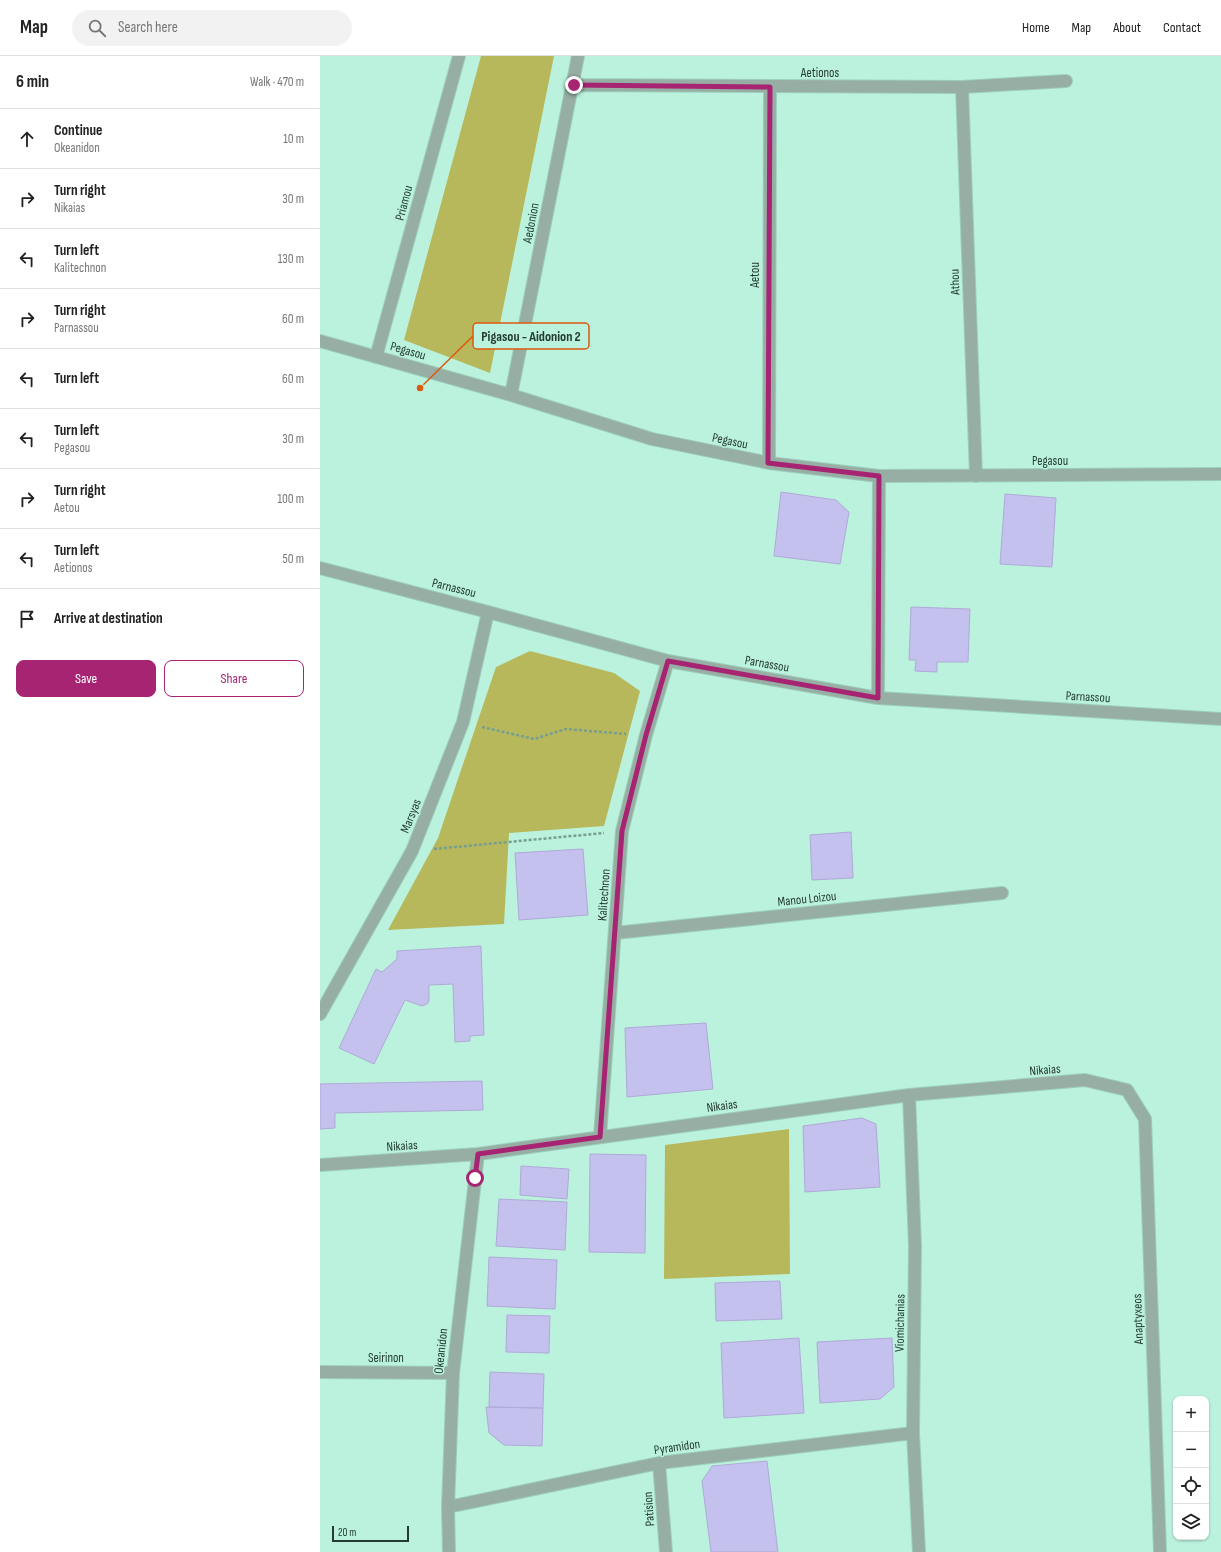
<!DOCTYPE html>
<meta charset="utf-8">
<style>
:root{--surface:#fff;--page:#f2f2f2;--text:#222;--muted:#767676;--line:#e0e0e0;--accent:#a62471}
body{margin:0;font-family:"Sofia Sans Condensed",sans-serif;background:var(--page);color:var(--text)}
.controls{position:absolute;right:12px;bottom:12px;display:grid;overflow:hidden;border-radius:8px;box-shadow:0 1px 3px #0004}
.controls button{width:36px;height:36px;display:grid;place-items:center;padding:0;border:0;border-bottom:1px solid var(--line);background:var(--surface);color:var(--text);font:20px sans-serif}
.scale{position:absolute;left:12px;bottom:10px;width:77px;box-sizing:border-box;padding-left:4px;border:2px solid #253c34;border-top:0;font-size:11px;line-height:14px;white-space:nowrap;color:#253c34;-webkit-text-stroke:3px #bbf2dd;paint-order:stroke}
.stop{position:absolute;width:12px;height:12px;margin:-9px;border:3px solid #a62471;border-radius:50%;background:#fff}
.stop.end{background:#a62471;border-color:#fff;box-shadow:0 1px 4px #0008}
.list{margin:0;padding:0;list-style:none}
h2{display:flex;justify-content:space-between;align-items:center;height:52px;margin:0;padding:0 16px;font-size:17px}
h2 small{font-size:13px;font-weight:400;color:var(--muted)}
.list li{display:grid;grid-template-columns:26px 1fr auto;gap:12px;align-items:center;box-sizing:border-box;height:60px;padding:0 16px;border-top:1px solid var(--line)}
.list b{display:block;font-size:15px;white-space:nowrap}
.list p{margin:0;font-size:13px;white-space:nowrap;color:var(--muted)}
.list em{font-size:13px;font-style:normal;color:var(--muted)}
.actions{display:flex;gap:8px;padding:12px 16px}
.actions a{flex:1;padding:9px 0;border:1px solid var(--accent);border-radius:8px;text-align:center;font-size:14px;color:var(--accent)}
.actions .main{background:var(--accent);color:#fff}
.icon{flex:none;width:22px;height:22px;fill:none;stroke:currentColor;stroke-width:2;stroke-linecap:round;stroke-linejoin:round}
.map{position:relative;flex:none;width:901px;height:1496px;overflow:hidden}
header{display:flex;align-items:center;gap:24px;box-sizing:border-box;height:56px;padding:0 20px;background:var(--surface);border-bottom:1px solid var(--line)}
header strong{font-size:19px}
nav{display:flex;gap:22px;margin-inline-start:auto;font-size:14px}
.search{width:280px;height:36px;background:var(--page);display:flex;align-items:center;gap:10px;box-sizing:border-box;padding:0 14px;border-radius:22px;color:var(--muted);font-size:15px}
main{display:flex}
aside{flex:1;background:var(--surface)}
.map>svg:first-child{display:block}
.park{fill:#b7b85b}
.building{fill:#c5c1ee;stroke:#afaad7}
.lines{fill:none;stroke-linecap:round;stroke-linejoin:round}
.minor-casing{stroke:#9dcebb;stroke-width:14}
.path{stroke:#769f90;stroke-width:2.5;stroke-dasharray:3 2;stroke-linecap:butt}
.minor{stroke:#97aea5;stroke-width:12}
.route{stroke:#a62471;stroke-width:5}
.labels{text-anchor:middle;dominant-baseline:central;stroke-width:3;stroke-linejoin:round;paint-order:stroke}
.street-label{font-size:13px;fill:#253c34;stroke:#bbf2dd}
.leader{fill:none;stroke:#de580e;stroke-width:1.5}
.callout-dot{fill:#de580e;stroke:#bbf2dd;stroke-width:1.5}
.callout{fill:#bbf2dd;stroke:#de580e;stroke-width:1.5}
.callout-label{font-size:14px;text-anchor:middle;font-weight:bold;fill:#253c34}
</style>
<header>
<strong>Map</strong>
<div class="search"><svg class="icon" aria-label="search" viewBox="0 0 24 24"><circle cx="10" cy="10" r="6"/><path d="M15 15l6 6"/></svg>Search here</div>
<nav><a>Home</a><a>Map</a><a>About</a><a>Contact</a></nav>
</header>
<main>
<aside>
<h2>6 min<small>Walk · 470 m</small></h2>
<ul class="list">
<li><svg class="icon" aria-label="ahead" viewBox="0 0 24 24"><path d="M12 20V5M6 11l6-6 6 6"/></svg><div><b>Continue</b><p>Okeanidon</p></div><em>10 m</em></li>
<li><svg class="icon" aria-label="right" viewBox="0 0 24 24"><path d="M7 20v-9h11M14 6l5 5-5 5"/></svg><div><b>Turn right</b><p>Nikaias</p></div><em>30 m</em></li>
<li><svg class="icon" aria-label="left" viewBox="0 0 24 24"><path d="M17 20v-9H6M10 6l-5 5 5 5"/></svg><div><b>Turn left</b><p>Kalitechnon</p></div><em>130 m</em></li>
<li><svg class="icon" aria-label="right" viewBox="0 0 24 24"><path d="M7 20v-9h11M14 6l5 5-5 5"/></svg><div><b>Turn right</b><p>Parnassou</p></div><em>60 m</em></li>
<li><svg class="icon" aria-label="left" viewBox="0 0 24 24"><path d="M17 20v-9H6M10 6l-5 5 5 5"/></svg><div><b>Turn left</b></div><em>60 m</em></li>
<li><svg class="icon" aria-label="left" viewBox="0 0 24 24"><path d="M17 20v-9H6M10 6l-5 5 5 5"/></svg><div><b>Turn left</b><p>Pegasou</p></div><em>30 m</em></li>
<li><svg class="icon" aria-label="right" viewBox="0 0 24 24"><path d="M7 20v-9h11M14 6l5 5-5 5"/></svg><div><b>Turn right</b><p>Aetou</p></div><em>100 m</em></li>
<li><svg class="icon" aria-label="left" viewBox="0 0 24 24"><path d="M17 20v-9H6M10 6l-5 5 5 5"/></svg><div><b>Turn left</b><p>Aetionos</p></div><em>50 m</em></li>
<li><svg class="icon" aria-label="arrive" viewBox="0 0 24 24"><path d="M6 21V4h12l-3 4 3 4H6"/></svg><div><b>Arrive at destination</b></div></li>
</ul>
<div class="actions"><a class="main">Save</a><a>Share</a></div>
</aside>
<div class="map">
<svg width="901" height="1496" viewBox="0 0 901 1496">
<rect width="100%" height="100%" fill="#bbf2dd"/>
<path class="park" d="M161,0h73l-64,317 -86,-33z
M210,595l84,22 26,18 -36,135 -95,7 -5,91 -116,6 50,-92 58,-171z
M469,1073l1,145 -126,5 1,-134z"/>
<path class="building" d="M461,436l55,8 13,12 -9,52 -66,-8z
M685,438l51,4 -4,69 -52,-3z
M591,551l59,2 -2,53h-31v10l-22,-1 1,-11h-7z
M531,776l2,46 -41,2 -2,-45z
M263,793l5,66 -69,5 -4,-67z
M161,890l3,89 -14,1v5l-15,1 -2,-58 -24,1v16l-2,3 -5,2 -17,-6 -31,64 -35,-16 37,-79 6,3 15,-13v-8z
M386,967l7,66 -86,8 -2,-69z
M162,1025l1,29 -148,3v15l-15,1v-45z
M542,1062l14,6 4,63 -75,5 -2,-66z
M270,1098l56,1 -1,98 -56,-1z
M201,1110l48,3 -2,30 -47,-4z
M179,1143l68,3 -2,48 -69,-4z
M169,1201l68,3 -2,49 -68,-3z
M460,1225l2,38 -66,2 -1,-38z
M187,1259l43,1 -1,37 -43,-1z
M479,1282l5,75 -80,5 -3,-75z
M572,1282l2,49 -14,12 -60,4 -3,-61z
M170,1316l54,2 -1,34 -54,-1z
M166,1351l57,1 -1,38 -38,-1 -15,-12z
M447,1405l11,91h-67l-9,-71 10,-15z"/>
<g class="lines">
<defs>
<path id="minor" d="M254,29l388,2 104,-6
M642,31l14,389
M0,285l191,54 141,44 117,24 110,13 342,-2
M56,301l83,-301
M191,339l67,-339
M449,407l1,-376
M0,512l168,44 180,49 210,37 343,21
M558,642l1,-222
M295,877l387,-40
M0,958l92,-163 51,-129 25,-110
M589,1039l6,151 -2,187 6,119
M280,1081l22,-306 24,-96 22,-74
M0,1109l158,-11 431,-59 176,-15 42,10 18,29 15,433
M0,1316l133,1
M339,1407l7,89
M128,1451l211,-44 254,-30
M129,1496l-1,-45 5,-134 25,-219"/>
</defs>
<use href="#minor" class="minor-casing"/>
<path class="path" d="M162,671l52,12 32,-10 60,5
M114,793l170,-16"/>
<use href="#minor" class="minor"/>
</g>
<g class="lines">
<path class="route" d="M155,1122l3,-24 122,-17 22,-306 24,-96 22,-74 210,37 1,-222 -111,-13 2,-376 -196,-2"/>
</g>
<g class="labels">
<g class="street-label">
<text x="500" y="17">Aetionos</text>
<text transform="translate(84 147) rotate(-75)">Priamou</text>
<text transform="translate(211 167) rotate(-79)">Aedonion</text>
<text transform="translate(435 219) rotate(-90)">Aetou</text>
<text transform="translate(635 226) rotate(-92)">Athou</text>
<text transform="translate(88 295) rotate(16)">Pegasou</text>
<text transform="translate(410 385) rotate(12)">Pegasou</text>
<text x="730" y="405">Pegasou</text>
<text transform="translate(134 532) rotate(14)">Parnassou</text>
<text transform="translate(447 608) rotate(10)">Parnassou</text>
<text transform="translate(768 641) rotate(3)">Parnassou</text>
<text transform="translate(91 760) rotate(-68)">Marsyas</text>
<text transform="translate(284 839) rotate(-86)">Kalitechnon</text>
<text transform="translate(487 843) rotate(-6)">Manou Loizou</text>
<text transform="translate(725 1014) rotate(-5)">Nikaias</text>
<text transform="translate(402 1050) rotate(-8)">Nikaias</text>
<text transform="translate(82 1090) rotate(-4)">Nikaias</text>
<text transform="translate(818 1263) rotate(-92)">Anaptyxeos</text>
<text transform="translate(580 1267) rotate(-89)">Viomichanias</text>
<text transform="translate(121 1295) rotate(-84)">Okeanidon</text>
<text x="66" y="1302">Seirinon</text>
<text transform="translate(357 1391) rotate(-8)">Pyramidon</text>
<text transform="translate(329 1453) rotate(-94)">Patision</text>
</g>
</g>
<path class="leader" d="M100 332L153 280"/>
<circle class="callout-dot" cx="100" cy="332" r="4"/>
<rect class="callout" x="153" y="267" width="116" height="26" rx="4"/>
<g class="callout-label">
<text x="211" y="285">Pigasou - Aidonion 2</text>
</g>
</svg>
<div class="controls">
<button>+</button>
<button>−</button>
<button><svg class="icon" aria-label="locate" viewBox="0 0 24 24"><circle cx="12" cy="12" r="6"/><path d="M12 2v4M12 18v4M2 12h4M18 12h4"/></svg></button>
<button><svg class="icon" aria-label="layers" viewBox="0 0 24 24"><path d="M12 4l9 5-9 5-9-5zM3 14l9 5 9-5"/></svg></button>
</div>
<div class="scale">20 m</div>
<div class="stop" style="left:155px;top:1122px"></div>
<div class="stop end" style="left:254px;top:29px"></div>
</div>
</main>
